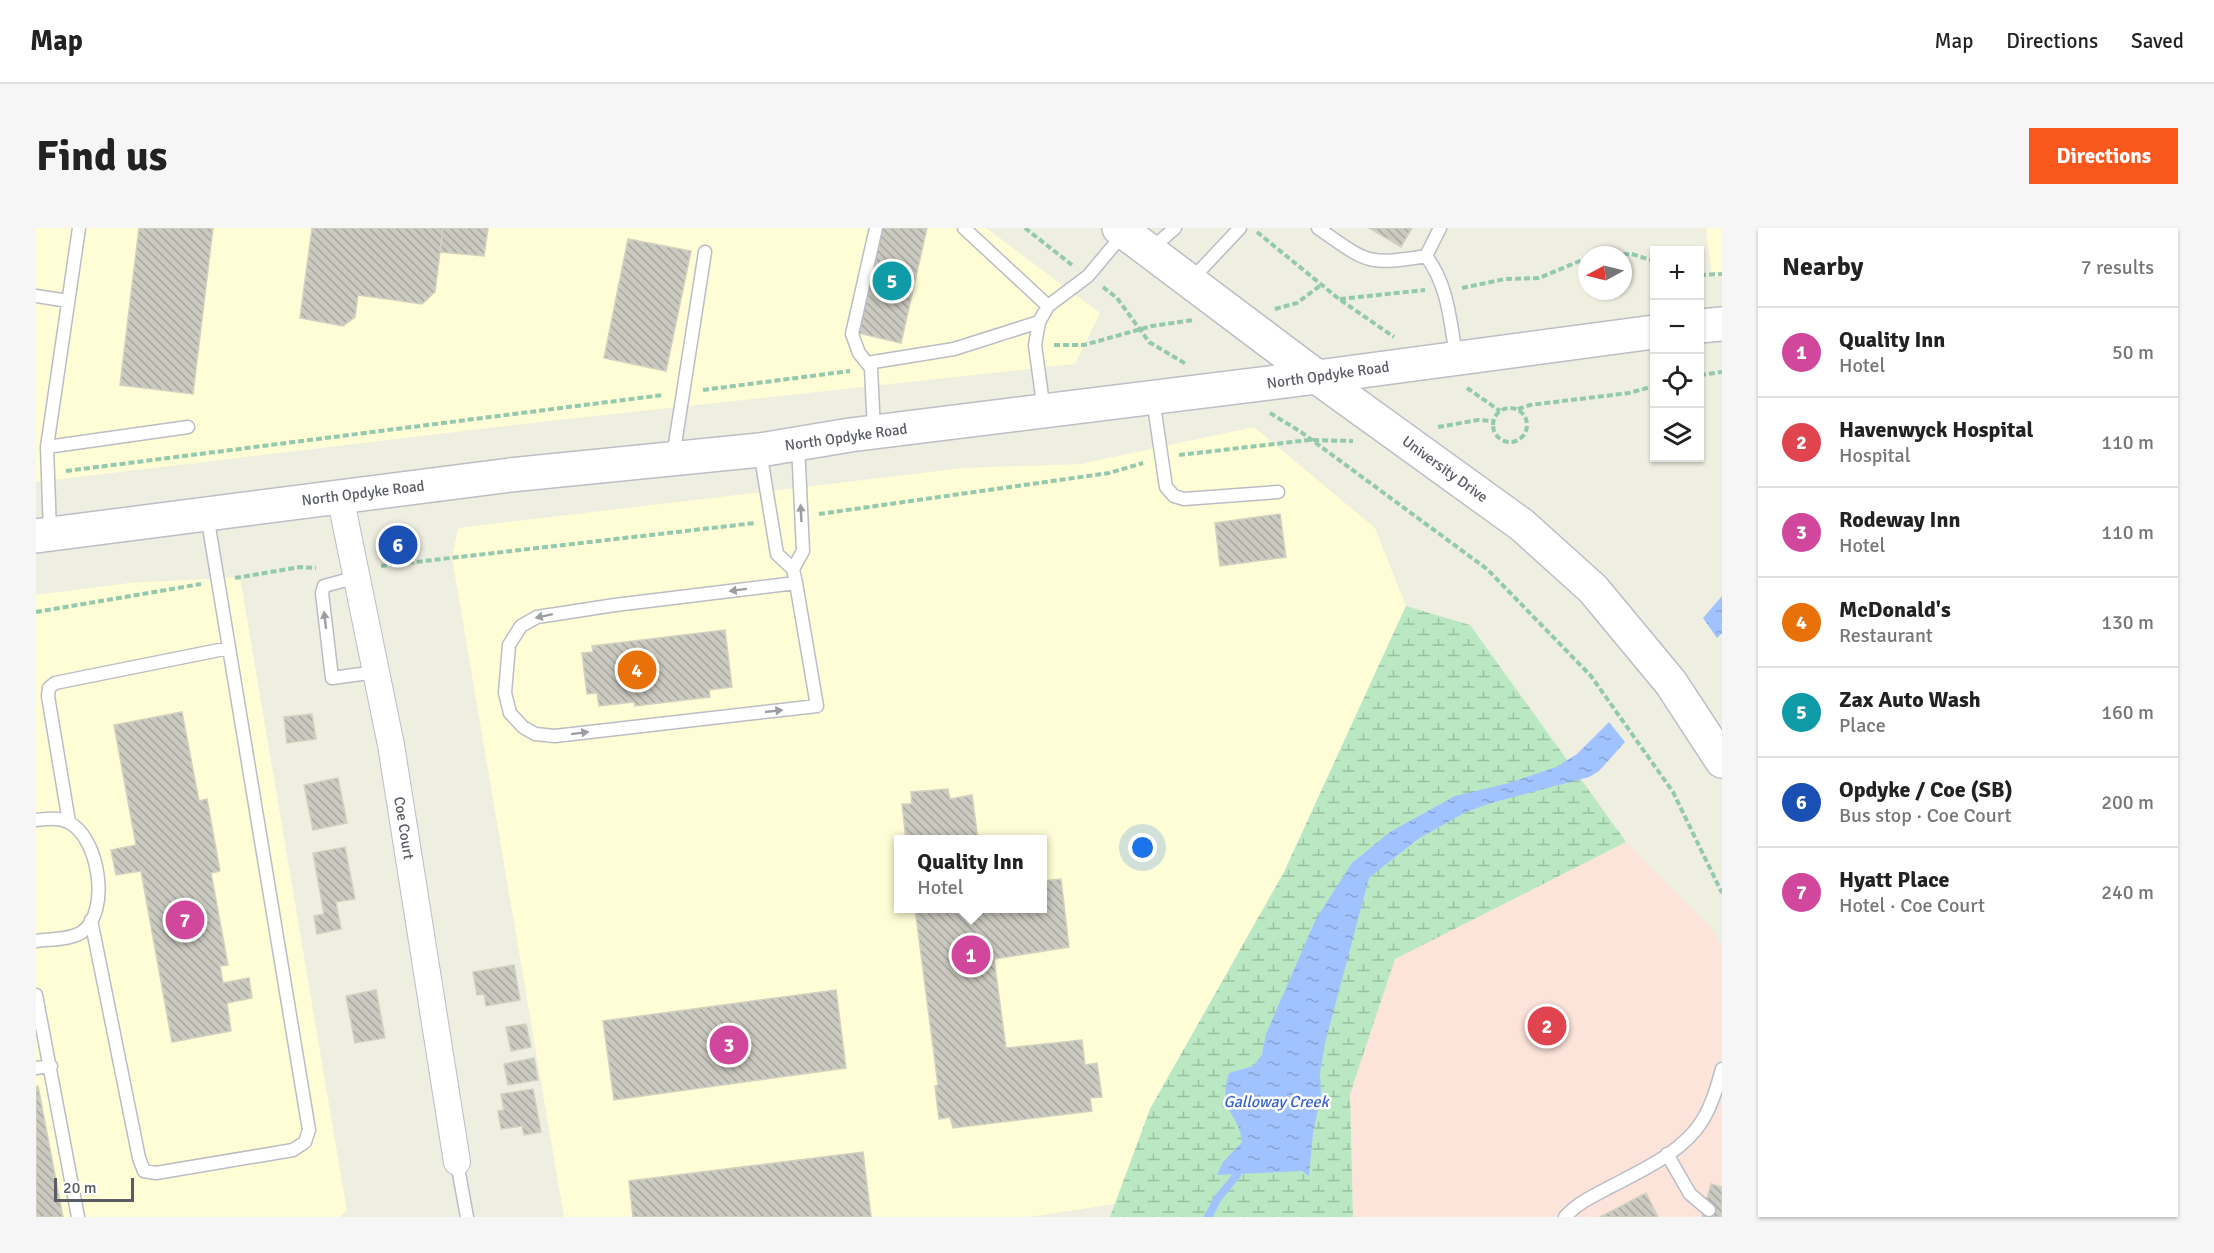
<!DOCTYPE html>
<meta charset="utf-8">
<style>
:root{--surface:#fff;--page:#f6f6f6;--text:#222;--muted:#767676;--line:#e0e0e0;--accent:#f9581c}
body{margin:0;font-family:Signika,sans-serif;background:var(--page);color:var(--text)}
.controls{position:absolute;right:18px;top:18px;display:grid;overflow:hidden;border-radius:0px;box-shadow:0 2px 4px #0004}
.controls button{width:54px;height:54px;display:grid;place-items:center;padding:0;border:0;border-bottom:2px solid var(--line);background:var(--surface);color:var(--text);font:30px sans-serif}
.compass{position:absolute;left:1542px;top:18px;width:54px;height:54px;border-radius:50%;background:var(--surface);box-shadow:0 2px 4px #0004;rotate:263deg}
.scale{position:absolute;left:18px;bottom:15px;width:80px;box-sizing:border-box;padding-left:6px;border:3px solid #595c63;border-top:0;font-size:16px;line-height:21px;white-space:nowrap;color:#595c63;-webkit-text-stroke:4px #fff;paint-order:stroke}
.you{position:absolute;left:1107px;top:620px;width:21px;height:21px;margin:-15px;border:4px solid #fff;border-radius:50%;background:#1a73e8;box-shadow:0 0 0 9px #1a73e833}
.badge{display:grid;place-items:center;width:39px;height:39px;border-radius:50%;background:var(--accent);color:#fff;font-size:20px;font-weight:700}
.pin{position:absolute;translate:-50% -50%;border:3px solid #fff;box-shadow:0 2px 6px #0006}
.popup{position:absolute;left:858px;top:607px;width:153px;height:78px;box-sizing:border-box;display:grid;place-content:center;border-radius:0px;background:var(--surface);filter:drop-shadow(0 2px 4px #0005);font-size:20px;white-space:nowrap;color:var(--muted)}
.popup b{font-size:22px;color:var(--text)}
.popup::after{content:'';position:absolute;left:50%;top:100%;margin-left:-12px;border:12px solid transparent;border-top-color:var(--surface)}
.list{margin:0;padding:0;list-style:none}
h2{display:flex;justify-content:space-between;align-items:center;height:78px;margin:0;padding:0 24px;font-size:26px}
h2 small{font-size:20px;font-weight:400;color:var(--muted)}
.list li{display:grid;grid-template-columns:39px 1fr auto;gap:18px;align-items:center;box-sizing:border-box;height:90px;padding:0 24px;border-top:2px solid var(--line)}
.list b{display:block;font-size:22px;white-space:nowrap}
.list p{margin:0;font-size:20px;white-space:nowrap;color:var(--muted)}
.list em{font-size:20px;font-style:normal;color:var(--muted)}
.icon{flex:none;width:33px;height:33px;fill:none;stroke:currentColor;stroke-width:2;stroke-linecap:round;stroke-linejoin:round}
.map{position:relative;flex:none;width:1686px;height:989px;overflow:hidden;border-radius:0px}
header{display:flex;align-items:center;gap:36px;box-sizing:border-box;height:84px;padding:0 30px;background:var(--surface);border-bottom:2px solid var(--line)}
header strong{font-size:28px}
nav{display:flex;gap:33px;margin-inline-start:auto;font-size:21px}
.intro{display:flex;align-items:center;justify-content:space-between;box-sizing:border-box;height:144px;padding:0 36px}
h1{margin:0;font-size:42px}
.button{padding:15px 27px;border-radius:0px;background:var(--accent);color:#fff;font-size:21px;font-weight:700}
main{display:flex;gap:36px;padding:0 36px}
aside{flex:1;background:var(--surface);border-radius:0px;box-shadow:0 2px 4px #0004}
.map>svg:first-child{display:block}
.commercial{fill:#fffdd5;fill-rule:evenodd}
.medical{fill:#fde4da}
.wetland{fill:url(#wetland-marsh)}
.water{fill:url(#water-ripples)}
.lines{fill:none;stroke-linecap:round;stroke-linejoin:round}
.stream{stroke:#a0c3ff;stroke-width:8}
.building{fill:url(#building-back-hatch);stroke:#d3d1bf;stroke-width:1.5}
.lane-casing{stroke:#bbbdc4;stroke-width:15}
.street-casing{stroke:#bbbdc4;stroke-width:28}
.secondary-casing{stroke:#bcbec6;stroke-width:36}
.path{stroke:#93c9ad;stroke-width:4;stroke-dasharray:6 3;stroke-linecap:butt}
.lane{stroke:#fff;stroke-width:12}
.street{stroke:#fff;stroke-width:26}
.secondary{stroke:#fff;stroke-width:33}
.oneway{fill:#9b9da1}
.labels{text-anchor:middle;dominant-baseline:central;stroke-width:5;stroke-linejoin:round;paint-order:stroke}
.street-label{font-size:15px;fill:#595c63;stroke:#fff}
.water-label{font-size:16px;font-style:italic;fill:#3864cd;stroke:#fff}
</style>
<header>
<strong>Map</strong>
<nav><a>Map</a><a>Directions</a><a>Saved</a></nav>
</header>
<div class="intro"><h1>Find us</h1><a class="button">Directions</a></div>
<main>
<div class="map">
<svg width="1686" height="989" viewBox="0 0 1686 989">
<defs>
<pattern id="wetland-marsh" width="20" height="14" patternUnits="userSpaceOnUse" patternTransform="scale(1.5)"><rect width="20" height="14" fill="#bae8c3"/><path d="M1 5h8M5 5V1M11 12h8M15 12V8" fill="none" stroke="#9abfa2"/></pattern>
<pattern id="water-ripples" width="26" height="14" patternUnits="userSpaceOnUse" patternTransform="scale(1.5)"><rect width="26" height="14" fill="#a0c3ff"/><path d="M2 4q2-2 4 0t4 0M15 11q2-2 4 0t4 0" fill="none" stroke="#85a2d2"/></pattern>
<pattern id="building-back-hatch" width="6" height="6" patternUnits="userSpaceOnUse" patternTransform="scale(1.5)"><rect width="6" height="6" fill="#cbcac0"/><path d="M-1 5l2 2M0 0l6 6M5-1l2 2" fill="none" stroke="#a8a7a0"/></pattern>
</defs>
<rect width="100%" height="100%" fill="#eeeee1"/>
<path class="commercial" d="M0,0h950l114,85 -25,51 -535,58 -504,60z
M1670,0h16v48l-10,1z
M1218,199l121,101 31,78 -122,266 -134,237 -35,95 -86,13h-465l-112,-659 6,-30 505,-60 117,-4zM863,612h144v68h-144z
M204,349l107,634 -7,6h-304v-622l93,-12z"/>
<path class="medical" d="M1590,614l87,89 9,18v268h-369l-3,-123 45,-135z"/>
<path class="wetland" d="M1370,378l64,19 156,217 -231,117 -45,135 3,123h-243l40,-108 134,-237z"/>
<path class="water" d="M1686,368v37l-5,5 -14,-20z
M1573,494l16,20 -26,29 -10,6 -98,26 -25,9 -48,27 -49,39 -44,165 -5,30 1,22 -8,38 -4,43 -7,-5 -85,4 6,-13 19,-20c-4,-33 -25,-28 -13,-69l24,-7 9,-11 4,-21 50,-115 36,-56 38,-31 65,-36 54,-13 47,-16 21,-13z"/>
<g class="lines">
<path class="stream" d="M1172,989l10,-19 19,-23"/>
</g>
<path class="building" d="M103,0h74l-20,166 -73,-9z
M276,0h131l-8,64 -13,12 -64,-9 -3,22 -12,9 -43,-8z
M407,0h45l-4,28 -44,-4z
M845,0h46l-26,115 -43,-10z
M1333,0h43l-11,19z
M592,11l63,12 -25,120 -62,-13z
M1244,286l6,43 -66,9 -5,-43z
M689,402l7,57 -23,3 1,7 -75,9 -1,-4 -35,4 -2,-13 -10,1 -5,-41 11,-1 -1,-6z
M146,484l17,89 8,-2 13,72 -9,2 17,92 -8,1 3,17 26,-5 3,20 -25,5 4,28 -59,11 -31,-171 -25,4 -5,-25 25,-5 -22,-120z
M276,486l4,25 -29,4 -3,-26z
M302,550l9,45 -34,7 -9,-45z
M912,561l2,10 22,-4 6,45h-72l-4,-36h10l-1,-12z
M309,619l10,52 -19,3 5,27 -24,5 -3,-18 10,-2 -11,-61z
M1025,651l8,68 -75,12 12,89 76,-8 3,25 12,-2 5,34 -12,1 2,13 -139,17 -3,-11 -11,2 -4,-33 3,-1 -23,-177h128v-27z
M478,737l6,35 -34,6 -2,-12 -7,1 -4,-23z
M340,762l9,48 -30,5 -9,-47z
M800,762l10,78 -232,32 -11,-79z
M490,796l5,23 -20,4 -5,-24z
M498,830l4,22 -30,5 -4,-21z
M2,858l25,131h-27v-130z
M497,861l8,43 -17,3 -2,-9 -21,3 -3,-18 6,-1 -3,-16z
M827,924l8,65h-238l-4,-36z
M1675,956l11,3v30h-20z
M1610,965l12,24h-58z"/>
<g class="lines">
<defs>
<path id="lane" d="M928,0l84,78
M1282,0c49,34 48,38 108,28 22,29 24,64 30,100
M1115,21l24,-21
M1390,28l14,-28
M1155,52l49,-52
M0,68l32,5
M831,135l87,-14 85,-27
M1117,171l13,88 8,9 10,3 94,-7
M1008,183l-9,-66 4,-23 9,-16 40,-30 36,-43
M838,203l-3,-63 -12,-15 -7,-19 24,-106
M11,219l32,-219
M724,223l17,103 16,15 3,14 21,123 -262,30 -20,-2 -12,-7 -13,-14 -5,-20 4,-48 12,-19 16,-9 78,-12 181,-22
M637,229l32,-205
M14,305l-3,-86 141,-20
M757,341l10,-18 -5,-107
M321,349l-33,9 -2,7 10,85 44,-6
M0,592c11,-1 22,-3 32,2 31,14 43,90 14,110 -12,8 -32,7 -46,9
M33,594l-21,-126 1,-8 6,-5 174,-35
M55,692l48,238 5,13 12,2 137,-23 12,-8 4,-12 -102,-615
M0,767l42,222
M0,840l15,-2
M1631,926l23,40 19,16
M421,934l10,55
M1529,989c12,-14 30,-22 47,-31 30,-16 71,-34 90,-65 10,-16 15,-34 20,-52"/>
<path id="street" d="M304,268l51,249 66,417"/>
<path id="secondary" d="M1083,0l198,149 205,148 71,64 78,94 51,78
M1664,98l22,-2
M0,308l474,-61 250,-25 90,-15 467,-58 337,-45"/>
</defs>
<use href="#lane" class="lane-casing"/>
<use href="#street" class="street-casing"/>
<use href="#secondary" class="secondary-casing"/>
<path class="path" d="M989,0l47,37
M1221,4l82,67 55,38
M1560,27l36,-1 22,7
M1664,47l22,-1
M1067,59l14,11 32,44 37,22
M1426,60l43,-9 34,-1 48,-20
M1304,71l85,-9
M1239,81l22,-6 24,-18
M1018,117h30l68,-19 41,-6
M1664,147l22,-3
M1431,160l33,23
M667,162l147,-19
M1457 197a17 17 0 1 1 34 0a17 17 0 1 1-34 0Z
M1482,181l12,-4 99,-12 25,-7
M1234,185l31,19 186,137 104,107 82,116 49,101
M1402,199l40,-7 15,1
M1143,227l130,-15 44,1
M30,243l597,-76
M783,286l290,-41 34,-10
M345,338l374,-43
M199,350l65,-11 16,1
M0,384l165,-28"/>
<use href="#lane" class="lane"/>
<use href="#street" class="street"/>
<use href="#secondary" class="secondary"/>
</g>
<defs><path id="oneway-solid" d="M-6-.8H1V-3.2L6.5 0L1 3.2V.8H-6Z" transform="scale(1.5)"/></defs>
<g class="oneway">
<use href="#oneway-solid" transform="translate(765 285) rotate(-93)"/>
<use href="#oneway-solid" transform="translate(702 362) rotate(173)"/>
<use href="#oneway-solid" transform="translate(508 388) rotate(168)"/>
<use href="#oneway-solid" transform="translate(289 392) rotate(-97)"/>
<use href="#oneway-solid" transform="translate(738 483) rotate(-6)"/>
<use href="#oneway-solid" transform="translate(544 505) rotate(-7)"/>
</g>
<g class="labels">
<g class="street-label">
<text transform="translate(1292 147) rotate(-8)">North Opdyke Road</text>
<text transform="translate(810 209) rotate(-8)">North Opdyke Road</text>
<text transform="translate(1409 241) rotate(36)">University Drive</text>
<text transform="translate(327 265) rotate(-7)">North Opdyke Road</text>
<text transform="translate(368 600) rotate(81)">Coe Court</text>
</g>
<g class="water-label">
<text x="1240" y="874">Galloway Creek</text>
</g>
</g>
</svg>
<div class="controls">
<button>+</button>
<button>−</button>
<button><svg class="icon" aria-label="locate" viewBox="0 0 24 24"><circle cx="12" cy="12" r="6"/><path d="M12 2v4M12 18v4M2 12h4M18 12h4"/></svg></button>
<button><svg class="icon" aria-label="layers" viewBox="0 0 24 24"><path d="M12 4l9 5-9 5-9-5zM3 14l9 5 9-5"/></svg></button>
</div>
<svg class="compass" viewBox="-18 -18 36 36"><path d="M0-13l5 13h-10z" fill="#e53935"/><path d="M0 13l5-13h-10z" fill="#767676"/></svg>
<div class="scale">20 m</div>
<div class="you"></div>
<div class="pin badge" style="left:935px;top:727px;background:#d1479c">1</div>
<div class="popup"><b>Quality Inn</b>Hotel</div>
<div class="pin badge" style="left:1511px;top:798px;background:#e0444e">2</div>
<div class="pin badge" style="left:693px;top:817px;background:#d1479c">3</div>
<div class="pin badge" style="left:601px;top:442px;background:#e8710a">4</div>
<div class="pin badge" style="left:856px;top:53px;background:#0f9aa8">5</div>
<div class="pin badge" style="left:362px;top:317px;background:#1a4fb4">6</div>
<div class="pin badge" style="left:149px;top:692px;background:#d1479c">7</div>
</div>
<aside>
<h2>Nearby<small>7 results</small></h2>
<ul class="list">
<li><span class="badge" style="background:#d1479c">1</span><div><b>Quality Inn</b><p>Hotel</p></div><em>50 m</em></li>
<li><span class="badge" style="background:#e0444e">2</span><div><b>Havenwyck Hospital</b><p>Hospital</p></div><em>110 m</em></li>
<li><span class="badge" style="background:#d1479c">3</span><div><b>Rodeway Inn</b><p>Hotel</p></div><em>110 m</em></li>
<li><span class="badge" style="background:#e8710a">4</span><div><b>McDonald's</b><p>Restaurant</p></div><em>130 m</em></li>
<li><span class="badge" style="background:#0f9aa8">5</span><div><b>Zax Auto Wash</b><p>Place</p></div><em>160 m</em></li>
<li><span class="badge" style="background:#1a4fb4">6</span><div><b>Opdyke / Coe (SB)</b><p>Bus stop · Coe Court</p></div><em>200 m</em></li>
<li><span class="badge" style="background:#d1479c">7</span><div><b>Hyatt Place</b><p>Hotel · Coe Court</p></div><em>240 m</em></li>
</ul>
</aside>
</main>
